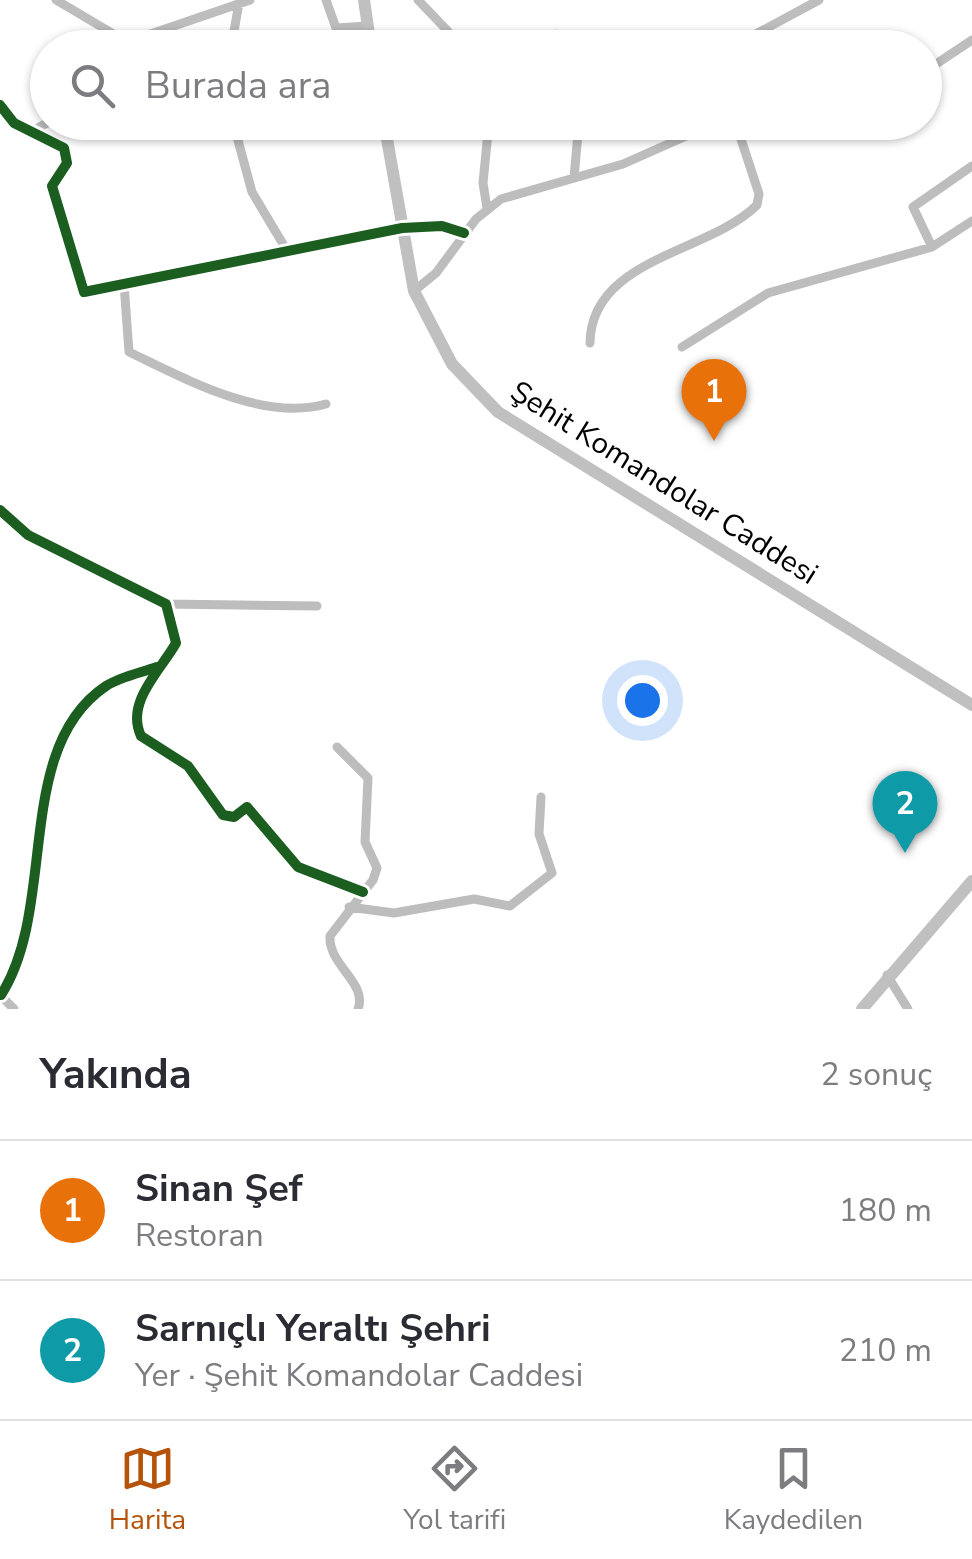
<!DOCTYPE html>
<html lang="tr">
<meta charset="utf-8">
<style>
:root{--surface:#fff;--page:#f7f7f7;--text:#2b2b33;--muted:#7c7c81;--line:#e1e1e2;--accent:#b45309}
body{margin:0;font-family:"Nunito Sans",sans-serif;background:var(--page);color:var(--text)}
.you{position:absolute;left:642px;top:700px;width:35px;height:35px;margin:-25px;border:8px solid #fff;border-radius:50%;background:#1a73e8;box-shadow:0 0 0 15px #1a73e833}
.badge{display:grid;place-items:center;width:65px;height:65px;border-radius:50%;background:var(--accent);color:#fff;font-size:32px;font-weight:700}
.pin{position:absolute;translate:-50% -82px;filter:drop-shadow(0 2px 5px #0008)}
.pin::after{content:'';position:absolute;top:52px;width:35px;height:30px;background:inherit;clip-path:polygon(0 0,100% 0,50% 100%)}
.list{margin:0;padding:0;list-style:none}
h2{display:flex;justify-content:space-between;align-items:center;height:130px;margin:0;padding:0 40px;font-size:42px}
h2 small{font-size:32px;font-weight:400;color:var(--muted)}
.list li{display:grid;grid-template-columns:65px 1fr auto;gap:30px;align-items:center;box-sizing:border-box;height:140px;padding:0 40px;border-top:2px solid var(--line)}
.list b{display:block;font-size:38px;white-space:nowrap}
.list p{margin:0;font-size:32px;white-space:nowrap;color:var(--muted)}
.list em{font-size:32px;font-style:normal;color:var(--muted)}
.icon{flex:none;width:55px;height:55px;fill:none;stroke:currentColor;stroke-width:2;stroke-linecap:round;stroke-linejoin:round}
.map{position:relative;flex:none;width:972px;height:1009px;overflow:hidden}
.search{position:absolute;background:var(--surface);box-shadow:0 2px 8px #0004;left:30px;right:30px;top:30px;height:110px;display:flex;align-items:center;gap:25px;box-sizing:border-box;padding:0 35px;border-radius:55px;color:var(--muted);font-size:38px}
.sheet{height:410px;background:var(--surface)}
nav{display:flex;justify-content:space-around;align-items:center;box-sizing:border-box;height:140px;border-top:2px solid var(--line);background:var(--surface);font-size:28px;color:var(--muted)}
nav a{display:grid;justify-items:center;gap:5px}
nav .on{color:var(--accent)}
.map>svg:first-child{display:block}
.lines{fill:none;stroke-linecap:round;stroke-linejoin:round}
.street{stroke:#bdbdbd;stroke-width:9}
.secondary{stroke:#c0c0c0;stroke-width:12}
.cycleway-casing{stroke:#fff;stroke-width:16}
.cycleway{stroke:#1b5e20;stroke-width:10}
.labels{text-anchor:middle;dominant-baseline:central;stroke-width:10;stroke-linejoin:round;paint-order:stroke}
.street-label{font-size:30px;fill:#000;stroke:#fff}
</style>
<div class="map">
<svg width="972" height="1009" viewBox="0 0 972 1009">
<rect width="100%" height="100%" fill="#fff"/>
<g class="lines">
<path class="street" d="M56,0l71,42 123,-42
M326,0l10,28 31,-2
M418,0l46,48
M231,48l8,-45
M512,48c37,-14 43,-22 78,0
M730,48l89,-48
M924,72l48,-32
M0,105l14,18 50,25 3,15 -15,23 32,106 318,-64 40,-2 22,7
M233,122l19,70 34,57
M32,131l17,-9
M574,178l5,-56
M487,208l-4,-25 6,-61
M932,247l-19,-40 59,-41
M124,284l5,68c57,27 134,70 197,52
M414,291l22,-18 40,-54 25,-20 122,-35 95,-42
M590,343c1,-85 119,-90 167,-138l2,-11 -21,-64 -9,-8
M682,347l86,-54 164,-46 40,-26
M0,510l28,25 138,69 10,39c-15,27 -51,59 -35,93l47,30 35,49 11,2 13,-10 51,60 65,25
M166,604l151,2
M337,747l31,31 -3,64 12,26 -4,12 -43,56c-2,29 38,47 28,73
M349,907l45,6 80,-14 36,7 42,-33 -13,-39 2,-37
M887,975l21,34
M0,995l14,14
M1,995c57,-89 12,-247 105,-309 14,-9 34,-13 51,-19"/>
<path class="secondary" d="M364,0l7,48
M384,122l30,169 38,73 46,48 474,293
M862,1009l110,-128"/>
<defs>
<path id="cycleway" d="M0,105l14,18 50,25 3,15 -15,23 32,106 318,-64 40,-2 22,7
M0,510l28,25 138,69 10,39c-15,27 -51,59 -35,93l47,30 35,49 11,2 13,-10 51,60 65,25
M1,995c57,-89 12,-247 105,-309 14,-9 34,-13 51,-19"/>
</defs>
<use href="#cycleway" class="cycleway-casing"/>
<use href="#cycleway" class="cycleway"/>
</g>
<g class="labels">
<g class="street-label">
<text transform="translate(664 483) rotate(32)">Şehit Komandolar Caddesi</text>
</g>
</g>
</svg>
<div class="you"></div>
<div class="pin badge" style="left:714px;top:441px;background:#e8710a">1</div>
<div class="pin badge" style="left:905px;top:853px;background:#0f9aa8">2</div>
<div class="search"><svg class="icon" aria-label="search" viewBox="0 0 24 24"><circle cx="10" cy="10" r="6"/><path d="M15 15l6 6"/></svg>Burada ara</div>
</div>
<section class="sheet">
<h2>Yakında<small>2 sonuç</small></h2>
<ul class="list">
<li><span class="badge" style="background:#e8710a">1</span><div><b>Sinan Şef</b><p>Restoran</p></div><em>180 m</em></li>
<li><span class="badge" style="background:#0f9aa8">2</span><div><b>Sarnıçlı Yeraltı Şehri</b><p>Yer · Şehit Komandolar Caddesi</p></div><em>210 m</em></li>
</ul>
</section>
<nav>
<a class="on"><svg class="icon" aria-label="map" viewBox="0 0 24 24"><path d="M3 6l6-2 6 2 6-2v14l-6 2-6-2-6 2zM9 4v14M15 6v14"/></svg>Harita</a>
<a><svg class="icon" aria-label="directions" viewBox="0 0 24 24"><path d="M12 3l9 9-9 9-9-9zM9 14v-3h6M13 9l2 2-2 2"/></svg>Yol tarifi</a>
<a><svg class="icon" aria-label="saved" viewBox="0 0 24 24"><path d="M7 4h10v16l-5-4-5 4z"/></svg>Kaydedilen</a>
</nav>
